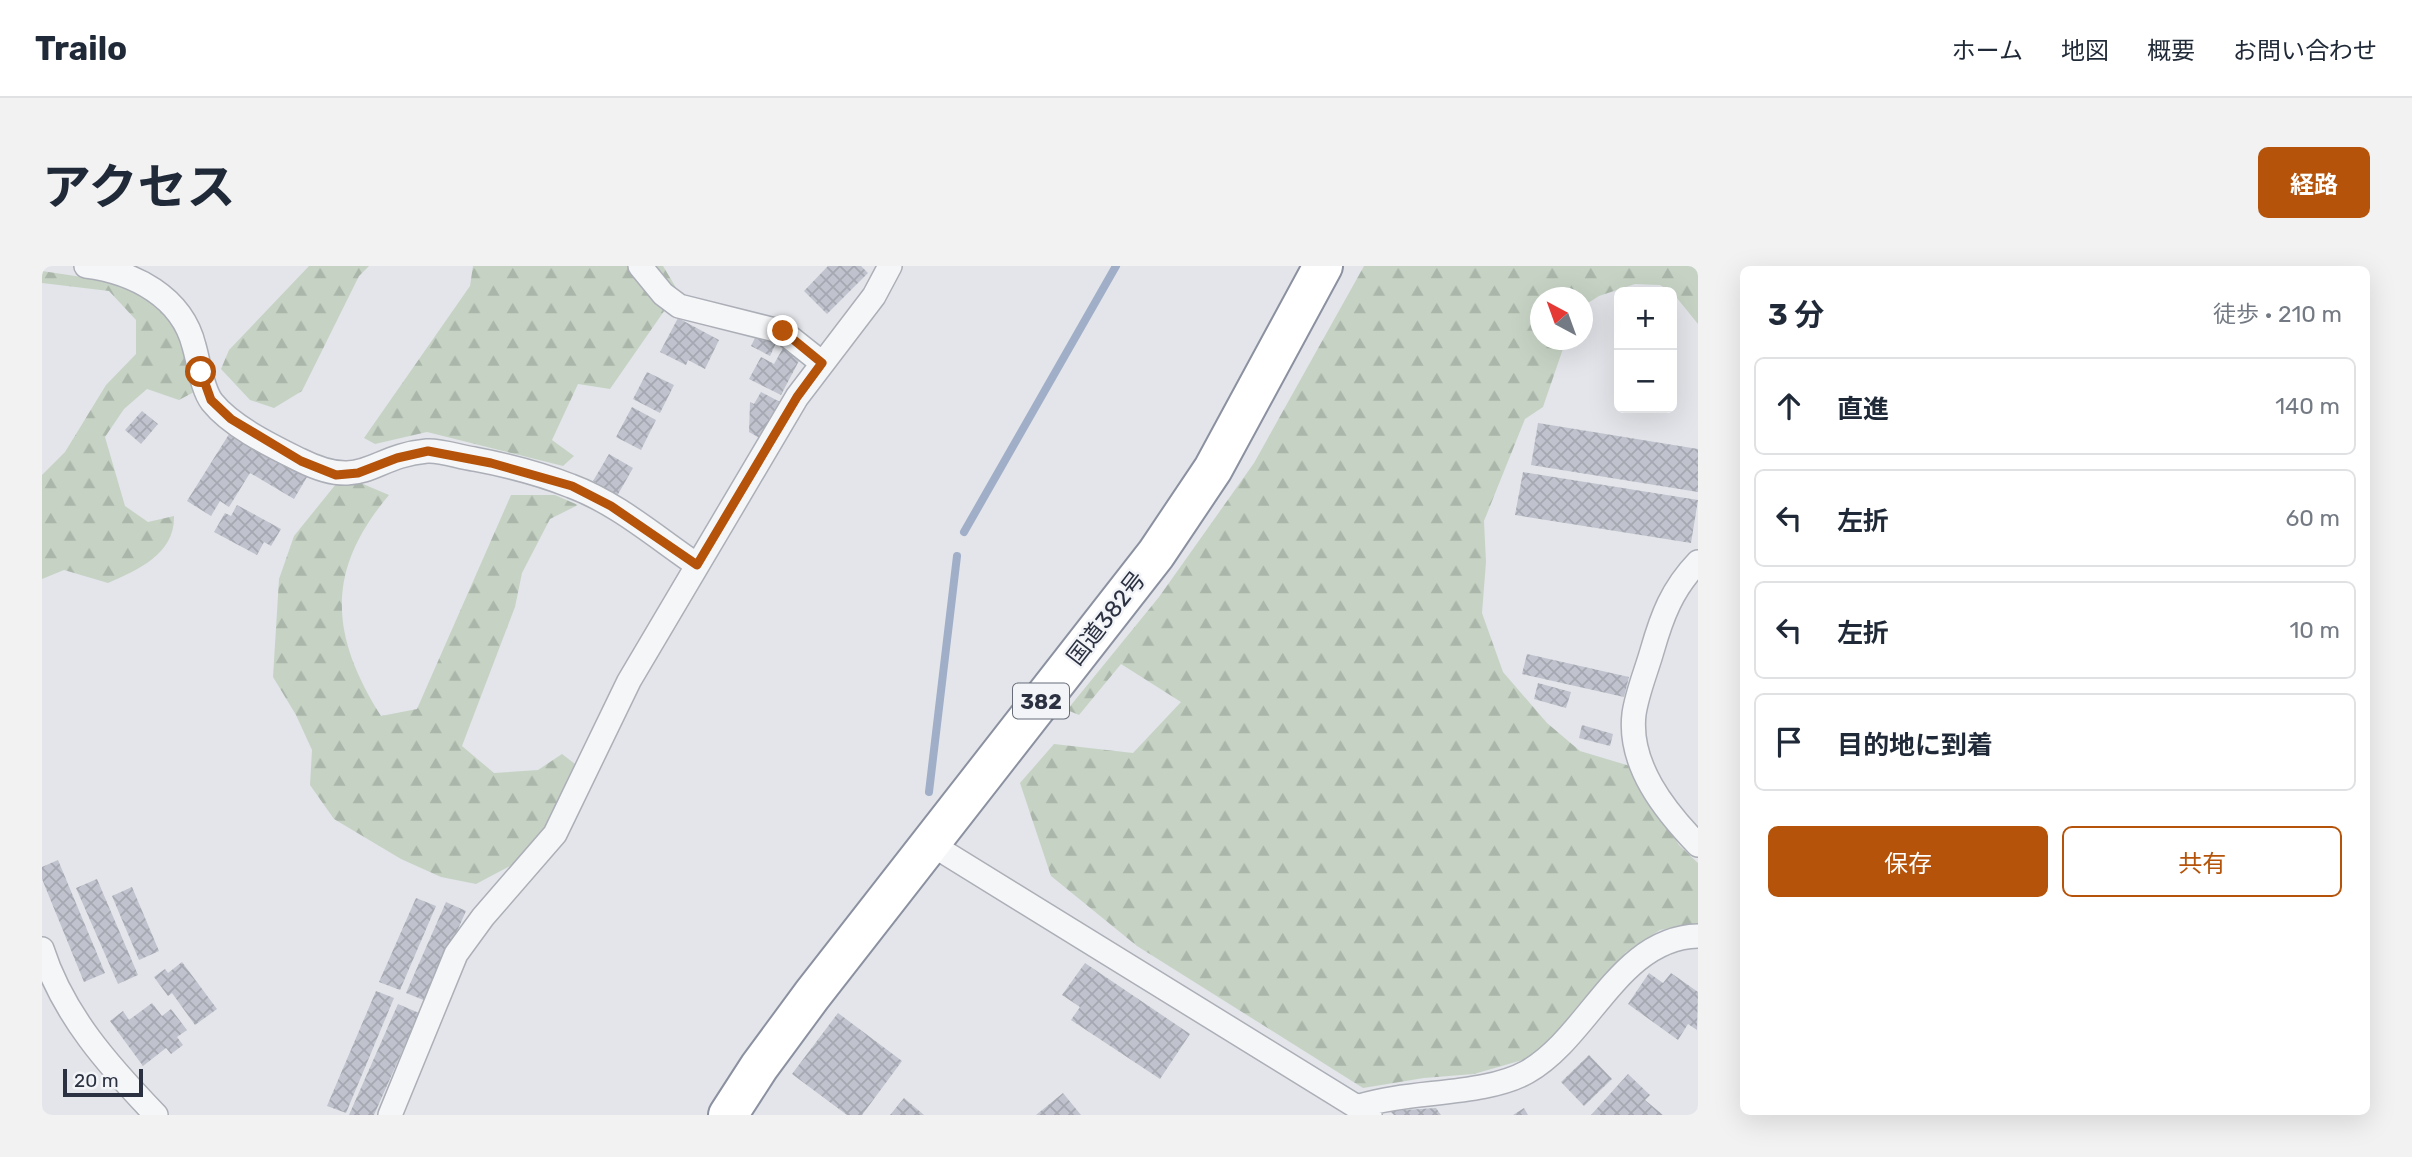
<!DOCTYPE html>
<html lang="ja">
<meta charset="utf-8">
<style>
:root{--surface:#fff;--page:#f2f2f3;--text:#1f2937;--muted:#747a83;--line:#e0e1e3;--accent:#b45309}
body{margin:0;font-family:Rubik,"Noto Sans JP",sans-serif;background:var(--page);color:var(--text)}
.controls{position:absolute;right:21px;top:21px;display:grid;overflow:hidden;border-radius:10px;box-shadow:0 7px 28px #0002}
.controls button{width:63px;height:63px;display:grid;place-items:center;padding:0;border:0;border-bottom:2px solid var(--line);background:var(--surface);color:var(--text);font:35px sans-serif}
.compass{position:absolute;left:1488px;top:21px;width:63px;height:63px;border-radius:50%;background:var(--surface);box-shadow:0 7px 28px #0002;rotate:319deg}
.scale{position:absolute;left:21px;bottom:18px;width:80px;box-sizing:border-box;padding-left:7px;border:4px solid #2b3141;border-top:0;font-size:19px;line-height:24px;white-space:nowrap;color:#2b3141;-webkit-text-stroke:5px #f2f4f7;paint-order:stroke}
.stop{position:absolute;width:21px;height:21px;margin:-16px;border:5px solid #b45309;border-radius:50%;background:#fff}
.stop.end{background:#b45309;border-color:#fff;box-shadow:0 2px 7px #0008}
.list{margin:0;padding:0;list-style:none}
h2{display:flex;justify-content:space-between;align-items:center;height:91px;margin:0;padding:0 28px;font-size:30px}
h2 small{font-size:23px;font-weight:400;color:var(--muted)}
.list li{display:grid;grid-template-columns:46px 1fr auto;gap:21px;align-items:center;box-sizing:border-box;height:98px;margin:0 14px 14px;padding:0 14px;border:2px solid var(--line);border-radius:10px}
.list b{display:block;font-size:26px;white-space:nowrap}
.list em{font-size:23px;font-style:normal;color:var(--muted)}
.actions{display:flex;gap:14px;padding:21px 28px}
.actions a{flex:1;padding:16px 0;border:2px solid var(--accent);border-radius:10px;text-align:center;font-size:24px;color:var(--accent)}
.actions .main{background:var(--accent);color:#fff}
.icon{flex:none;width:38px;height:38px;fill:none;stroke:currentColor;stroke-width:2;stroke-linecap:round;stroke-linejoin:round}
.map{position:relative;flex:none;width:1656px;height:849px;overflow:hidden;border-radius:10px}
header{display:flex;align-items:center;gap:42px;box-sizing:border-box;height:98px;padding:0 35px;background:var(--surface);border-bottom:2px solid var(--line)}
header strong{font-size:33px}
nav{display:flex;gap:38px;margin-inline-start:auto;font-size:24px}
.intro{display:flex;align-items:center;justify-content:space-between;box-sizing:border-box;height:168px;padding:0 42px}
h1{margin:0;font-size:49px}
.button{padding:18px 32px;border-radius:10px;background:var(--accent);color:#fff;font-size:24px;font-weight:700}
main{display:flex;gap:42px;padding:0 42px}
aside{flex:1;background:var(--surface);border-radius:10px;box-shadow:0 7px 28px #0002}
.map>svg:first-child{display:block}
.forest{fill:url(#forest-firs)}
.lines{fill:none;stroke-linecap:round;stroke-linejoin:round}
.stream{stroke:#a0aec8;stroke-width:8}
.building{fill:url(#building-cross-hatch)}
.minor-casing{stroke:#acafb7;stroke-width:26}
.trunk-casing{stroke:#8b91a0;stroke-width:42}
.minor{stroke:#f5f6f8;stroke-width:23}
.trunk{stroke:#fff;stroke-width:38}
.route{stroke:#b45309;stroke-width:9}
.labels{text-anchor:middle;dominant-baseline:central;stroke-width:5;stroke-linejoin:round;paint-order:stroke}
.shield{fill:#f2f4f7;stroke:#676c78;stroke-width:2}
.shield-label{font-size:21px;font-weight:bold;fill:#2b3141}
.street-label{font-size:23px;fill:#2b3141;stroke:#f2f4f7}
</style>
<header>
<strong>Trailo</strong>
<nav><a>ホーム</a><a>地図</a><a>概要</a><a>お問い合わせ</a></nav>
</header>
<div class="intro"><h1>アクセス</h1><a class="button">経路</a></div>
<main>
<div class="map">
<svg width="1656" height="849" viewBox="0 0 1656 849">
<defs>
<pattern id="forest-firs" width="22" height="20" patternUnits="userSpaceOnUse" patternTransform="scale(1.75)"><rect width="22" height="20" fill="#c6d3c4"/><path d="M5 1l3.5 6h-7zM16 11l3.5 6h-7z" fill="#aab6aa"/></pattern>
<pattern id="building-cross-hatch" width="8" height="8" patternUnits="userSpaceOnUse" patternTransform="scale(1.75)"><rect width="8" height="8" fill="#c0c3cd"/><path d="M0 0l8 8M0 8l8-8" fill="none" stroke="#a5a8b1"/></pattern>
</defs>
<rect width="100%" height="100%" fill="#e3e5ea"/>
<path class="forest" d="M267,0h60l-10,10 -57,115 -28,17 -24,-8 -29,-31 8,-19z
M431,0h190l15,25 -68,98 -32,-5 -26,56 22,16 -11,10 -136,-34 -52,12 -11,-6 106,-152z
M1322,0h334v58l-26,-32 -12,-7 -25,-1 -36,12 -16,10 -1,-8h-42v42h26l-23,67 -18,12 -41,102 2,41 -4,51 21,59 44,51 33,28 50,15 49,79 19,18v60l-38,7 -34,22 -33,44 -57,60 -62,18 -50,4 -61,10 -226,-142 -86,-70 -31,-93 34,-39 79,9 48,-51 -60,-38 -42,51 -12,-5 92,-113 95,-134z
M0,5l80,12 25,14 21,17 24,54 2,24 -15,8 -32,-11 -23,20 -19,28 20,69 23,16 26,-6c1,38 -36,54 -66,67l-44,-13 -22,9v-104l23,-23 41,-67 30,-31v-34l-27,-29 -67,-8z
M294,218h27l26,11c-64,76 -59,140 -8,221l36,-7 94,-214h44l23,10 -28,14 -28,54 -7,34 -53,139 32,27 44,-3 24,-16 17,13 -35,66 -34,33 -34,18 -35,-7 -40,-18 -67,-40 -24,-34 2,-35 -16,-35 -23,-38 6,-98 15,-43z"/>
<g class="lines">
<path class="stream" d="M922,266l152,-266
M887,526l28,-236"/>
</g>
<path class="building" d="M786,0h33l7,7 -41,41 -23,-23z
M636,52l41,22 -14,29 -17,-9 -2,5 -26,-13z
M717,64l19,9 -8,17 -19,-10z
M741,82l18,9 -20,38 -32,-16 12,-22 13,7z
M605,106l27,13 -14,28 -27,-14z
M719,126l23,12 -19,37 -16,-9 1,-30 4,2z
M590,141l24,13 -15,30 -25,-13z
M100,145l16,13 -17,20 -16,-14z
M1496,157l160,26v43l-167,-27z
M189,165l76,46 -13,22 -44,-26 -21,34 -9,-6 -9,15 -24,-15z
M567,188l24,14 -16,28 -24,-15z
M1481,206l175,28 -7,43 -176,-28z
M195,239l44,24 -10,17 -7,-4 -7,13 -43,-23 11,-19 6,3z
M1485,388l102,23 -5,20 -102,-23z
M1496,417l33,9 -5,16 -32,-9z
M1540,459l31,9 -3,12 -31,-8z
M16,594l47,113 -21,9 -42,-103v-12z
M55,613l41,96 -20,9 -42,-96z
M90,621l27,64 -20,9 -27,-64z
M374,632l20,8 -36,84 -21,-8z
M404,636l20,9 -40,90 -20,-8z
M140,696l35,47 -22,16 -23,-32 -4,3 -14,-19 11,-8 3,4z
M1043,697l105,71 -30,45 -89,-59 9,-13 -18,-12z
M1607,707l14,10 8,-10 27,19 -1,38 -9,-6 -10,16 -50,-36z
M334,725l18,7 -48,115 -19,-7z
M110,737l10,13 9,-7 16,21 -10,7 6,8 -12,9 -5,-6 -23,18 -33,-45 13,-10 6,9z
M356,738l21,9 -45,102h-25z
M796,747l64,48 -40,54h-15l-55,-41z
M1547,789l23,24 -28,27 -23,-24z
M1586,808l22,21 -5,5 18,15h-72z
M1021,827l18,22h-45z
M862,832l20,17h-34z
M1394,842l5,7h-47l-4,-4z
M1482,842l4,7h-15z"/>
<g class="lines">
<defs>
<path id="minor" d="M44,0c48,6 96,31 108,80 5,17 8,43 18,56 20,25 60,44 88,58 64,32 70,-4 127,-9 14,-1 32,6 47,8 32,6 67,15 97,27 46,17 86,52 126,79
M598,0l23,28 16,12 104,26 39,31
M1656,296c-26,27 -36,54 -46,89 -6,21 -15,42 -18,63 -6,51 31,97 64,131
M889,578l439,271
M0,683c21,66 67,117 114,166
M1318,840c50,-16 124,-10 167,-34 63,-36 92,-134 171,-136
M348,849l66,-161 27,-37 72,-83 74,-153 168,-284 77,-101 16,-30"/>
<path id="trunk" d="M686,849l31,-48 53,-72 344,-441 57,-85 110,-203"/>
</defs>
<use href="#minor" class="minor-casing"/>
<use href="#trunk" class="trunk-casing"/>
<use href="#minor" class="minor"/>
<use href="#trunk" class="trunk"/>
</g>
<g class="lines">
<path class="route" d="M159,106l10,28 20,19 70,42 35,14 22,-2 39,-15 31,-7 63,12 81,23 39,20 86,59 100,-168 25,-34 -39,-32"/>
</g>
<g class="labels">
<rect class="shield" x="971" y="417.5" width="56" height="35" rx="5"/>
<g class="shield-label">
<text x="999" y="435">382</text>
</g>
<g class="street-label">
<text transform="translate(1064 352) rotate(-52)">国道382号</text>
</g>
</g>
</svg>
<div class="controls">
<button>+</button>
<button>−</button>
</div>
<svg class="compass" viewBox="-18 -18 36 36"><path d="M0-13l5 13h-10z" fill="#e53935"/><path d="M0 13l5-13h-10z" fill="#747a83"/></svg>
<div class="scale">20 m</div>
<div class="stop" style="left:159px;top:106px"></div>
<div class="stop end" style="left:741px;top:65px"></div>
</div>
<aside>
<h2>3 分<small>徒歩 · 210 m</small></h2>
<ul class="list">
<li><svg class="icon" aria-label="ahead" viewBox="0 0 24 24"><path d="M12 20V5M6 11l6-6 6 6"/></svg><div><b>直進</b></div><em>140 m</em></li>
<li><svg class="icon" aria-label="left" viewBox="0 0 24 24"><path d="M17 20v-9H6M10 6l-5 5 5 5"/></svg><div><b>左折</b></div><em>60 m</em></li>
<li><svg class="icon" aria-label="left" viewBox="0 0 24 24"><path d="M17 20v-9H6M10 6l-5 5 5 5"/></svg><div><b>左折</b></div><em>10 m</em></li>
<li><svg class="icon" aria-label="arrive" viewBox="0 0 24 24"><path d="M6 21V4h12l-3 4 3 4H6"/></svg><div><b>目的地に到着</b></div></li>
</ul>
<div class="actions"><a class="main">保存</a><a>共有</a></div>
</aside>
</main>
